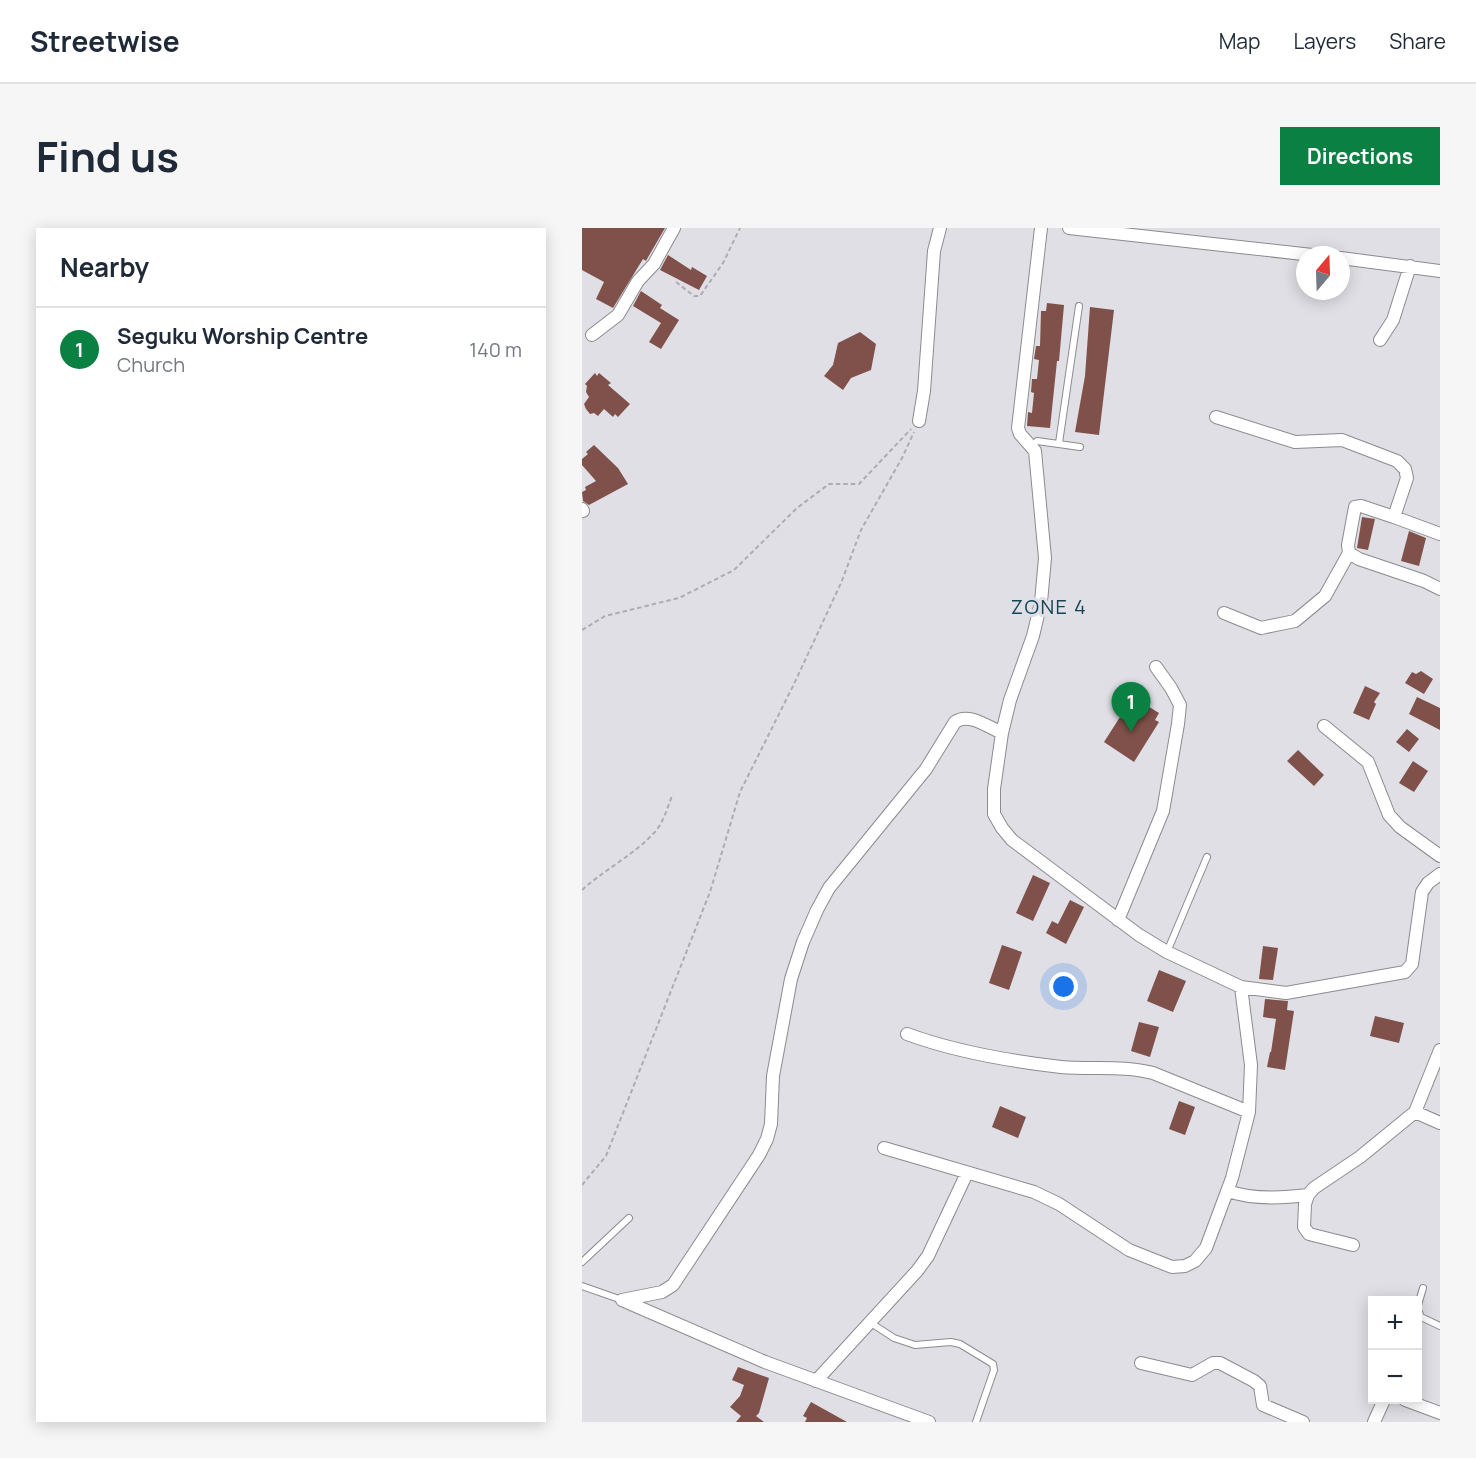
<!DOCTYPE html>
<meta charset="utf-8">
<style>
:root{--surface:#fff;--page:#f6f6f7;--text:#1f2937;--muted:#747a83;--line:#e0e1e3;--accent:#0b8043}
body{margin:0;font-family:Manrope,sans-serif;background:var(--page);color:var(--text)}
.controls{position:absolute;right:18px;bottom:18px;display:grid;overflow:hidden;border-radius:0px;box-shadow:0 3px 15px #0003}
.controls button{width:54px;height:54px;display:grid;place-items:center;padding:0;border:0;border-bottom:2px solid var(--line);background:var(--surface);color:var(--text);font:30px sans-serif}
.compass{position:absolute;left:714px;top:18px;width:54px;height:54px;border-radius:50%;background:var(--surface);box-shadow:0 3px 15px #0003;rotate:19deg}
.you{position:absolute;left:482px;top:759px;width:21px;height:21px;margin:-15px;border:4px solid #fff;border-radius:50%;background:#1a73e8;box-shadow:0 0 0 9px #1a73e833}
.badge{display:grid;place-items:center;width:39px;height:39px;border-radius:50%;background:var(--accent);color:#fff;font-size:20px;font-weight:700}
.pin{position:absolute;translate:-50% -50px;filter:drop-shadow(0 2px 3px #0008)}
.pin::after{content:'';position:absolute;top:32px;width:21px;height:18px;background:inherit;clip-path:polygon(0 0,100% 0,50% 100%)}
.list{margin:0;padding:0;list-style:none}
h2{display:flex;justify-content:space-between;align-items:center;height:78px;margin:0;padding:0 24px;font-size:26px}
h2 small{font-size:20px;font-weight:400;color:var(--muted)}
.list li{display:grid;grid-template-columns:39px 1fr auto;gap:18px;align-items:center;box-sizing:border-box;height:84px;padding:0 24px;border-top:2px solid var(--line)}
.list b{display:block;font-size:22px;white-space:nowrap}
.list p{margin:0;font-size:20px;white-space:nowrap;color:var(--muted)}
.list em{font-size:20px;font-style:normal;color:var(--muted)}
.map{position:relative;flex:none;width:858px;height:1194px;overflow:hidden;border-radius:0px}
header{display:flex;align-items:center;gap:36px;box-sizing:border-box;height:84px;padding:0 30px;background:var(--surface);border-bottom:2px solid var(--line)}
header strong{font-size:28px}
nav{display:flex;gap:33px;margin-inline-start:auto;font-size:21px}
.intro{display:flex;align-items:center;justify-content:space-between;box-sizing:border-box;height:144px;padding:0 36px}
h1{margin:0;font-size:42px}
.button{padding:15px 27px;border-radius:0px;background:var(--accent);color:#fff;font-size:21px;font-weight:700}
main{display:flex;gap:36px;padding:0 36px}
aside{flex:1;background:var(--surface);border-radius:0px;box-shadow:0 3px 15px #0003}
.map>svg:first-child{display:block}
.building{fill:#7f514a}
.lines{fill:none;stroke-linecap:round;stroke-linejoin:round}
.service-casing{stroke:#8b8b90;stroke-width:8}
.minor-casing{stroke:#8b8b90;stroke-width:14}
.path{stroke:#acacb1;stroke-width:2;stroke-dasharray:4.5 3;stroke-linecap:butt}
.service{stroke:#fff;stroke-width:6}
.minor{stroke:#fff;stroke-width:12}
.labels{text-anchor:middle;dominant-baseline:central;stroke-width:6;stroke-linejoin:round;paint-order:stroke}
.quarter-label{font-size:20px;letter-spacing:1.5px;fill:#134557;stroke:#dfdfe5}
</style>
<header>
<strong>Streetwise</strong>
<nav><a>Map</a><a>Layers</a><a>Share</a></nav>
</header>
<div class="intro"><h1>Find us</h1><a class="button">Directions</a></div>
<main>
<aside>
<h2>Nearby<small></small></h2>
<ul class="list">
<li><span class="badge">1</span><div><b>Seguku Worship Centre</b><p>Church</p></div><em>140 m</em></li>
</ul>
</aside>
<div class="map">
<svg width="858" height="1194" viewBox="0 0 858 1194">
<rect width="100%" height="100%" fill="#dfdfe5"/>
<path class="building" d="M0,0h83l-18,31 -1,2 -3,-2 -30,49 -17,-9 8,-17 -22,-12z
M86,27l23,15 1,-3 15,9 -8,14 -39,-20z
M59,63l21,14 -2,3 19,12 -18,29 -12,-7 12,-19 -28,-17z
M465,75l17,2 -5,56h-2l-7,67 -23,-2 1,-14 4,1 2,-20 -3,-1 1,-13h5l2,-19 -5,-1 2,-13h4l1,-35h5z
M508,79l24,3 -15,125 -24,-3 10,-56z
M278,104l16,12 -5,26 -20,8 -8,12 -19,-14 9,-11 5,-22z
M13,145l2,3 2,-3 12,10 -3,2 22,19 -12,13 -3,-3 -2,3 -9,-8 -6,7 -4,-3 -4,1 -4,-5 -2,-5 5,-7 -3,-5 1,-6 -2,-2z
M12,217l24,23 10,16 -39,21 -6,-4 -1,-9 4,-2 -1,-3 11,-6 -14,-16v-6l6,-5 -2,-2z
M780,289l13,2 -7,31 -11,-2z
M827,303l17,7 -7,28 -18,-5z
M839,443l12,8 -9,15 -19,-11 7,-11 4,2z
M783,458l15,7 -6,9 2,2 -7,16 -16,-7z
M835,469l23,11v22l-31,-16z
M556,472l21,13 -4,7 4,2 -25,40 -30,-20 25,-39 5,4z
M825,501l12,10 -10,13 -13,-10z
M716,522l26,25 -10,11 -27,-25z
M831,533l15,10 -14,21 -15,-9z
M451,647l17,8 -17,38 -17,-8z
M488,672l14,7 -18,37 -20,-11 6,-12 6,3z
M420,717l20,7 -13,38 -20,-7z
M681,718l15,2 -5,32 -14,-1z
M577,742l27,11 -13,31 -26,-11z
M683,771l23,2 -1,9 7,1 -9,59 -18,-3 3,-15h1l5,-33 -13,-2z
M793,788l29,7 -5,20 -29,-7z
M557,794l20,5 -9,30 -19,-6z
M597,873l16,6 -10,28 -16,-6z
M418,878l26,11 -8,21 -26,-11z
M156,1139l31,11 -10,35 -3,3 8,6h-28l5,-6 -11,-9 10,-11 4,-11 -12,-5z
M229,1174l36,20h-42l2,-4 -4,-2z"/>
<g class="lines">
<defs>
<path id="service" d="M477,215l20,-137
M450,218l5,-5 43,6
M585,724l40,-95
M0,1034l47,-44
M0,1058l40,14
M836,1077l5,-17
M836,1082l3,7 19,9
M289,1095l23,15 21,7 36,-3 9,2 33,20 1,6 -18,52"/>
<path id="minor" d="M459,0l-23,200 2,6 15,17 10,107 -4,44 -8,34 -23,64 -8,33 -8,56v25l8,14 10,12 127,95 28,17 74,35 45,6 119,-21 7,-8 10,-72 6,-9 12,-9
M487,0l243,27
M759,30l99,13
M10,107l26,-20 20,-34 16,-17 20,-36
M798,112l13,-20 17,-54
M634,189l79,25 47,-2 55,21 8,8 2,9 -13,39 46,17
M337,193l5,-30 10,-140 6,-23
M0,281l1,2
M767,325l10,6 65,22 16,8
M642,385l37,15 34,-7 30,-25 24,-43 -1,-8 7,-38 6,-1 33,11
M742,498l44,36 21,53 11,12 40,29
M536,692l45,-109 15,-87 2,-19 -9,-17 -15,-21
M325,806c49,18 102,27 154,33 31,3 62,-2 92,6l96,39
M833,884l25,-62
M302,920l150,44 25,12 70,46 43,17 13,-1 10,-5 11,-13 26,-70 17,-66 2,-47 -10,-78
M646,963c24,9 55,7 80,4
M771,1017l-44,-11 -5,-7 1,-23 3,-9 6,-7 46,-31 55,-45 25,11
M40,1072l40,-8 11,-7 86,-130 8,-16 4,-15 2,-48 18,-97 12,-37 14,-32 12,-22 97,-119 29,-47c14,-10 33,5 47,11
M40,1072l143,62 164,60
M559,1135l51,12 21,-12h7l34,18 6,5 3,19 40,17
M234,1153l101,-110 11,-15 39,-83
M823,1172l35,13
M792,1194l10,-22"/>
</defs>
<use href="#service" class="service-casing"/>
<use href="#minor" class="minor-casing"/>
<path class="path" d="M94,54l18,14h6l23,-33 17,-35
M0,402l23,-14 74,-18 55,-28 63,-62 32,-24h30l52,-55
M0,662c22,-20 50,-34 71,-56 10,-10 14,-25 19,-38
M0,957l24,-29 104,-264 30,-100 54,-108 47,-101 20,-53 41,-72 12,-26"/>
<use href="#service" class="service"/>
<use href="#minor" class="minor"/>
</g>
<g class="labels">
<g class="quarter-label">
<text x="467" y="378">ZONE 4</text>
</g>
</g>
</svg>
<div class="controls">
<button>+</button>
<button>−</button>
</div>
<svg class="compass" viewBox="-18 -18 36 36"><path d="M0-13l5 13h-10z" fill="#e53935"/><path d="M0 13l5-13h-10z" fill="#747a83"/></svg>
<div class="you"></div>
<div class="pin badge" style="left:549px;top:504px">1</div>
</div>
</main>
